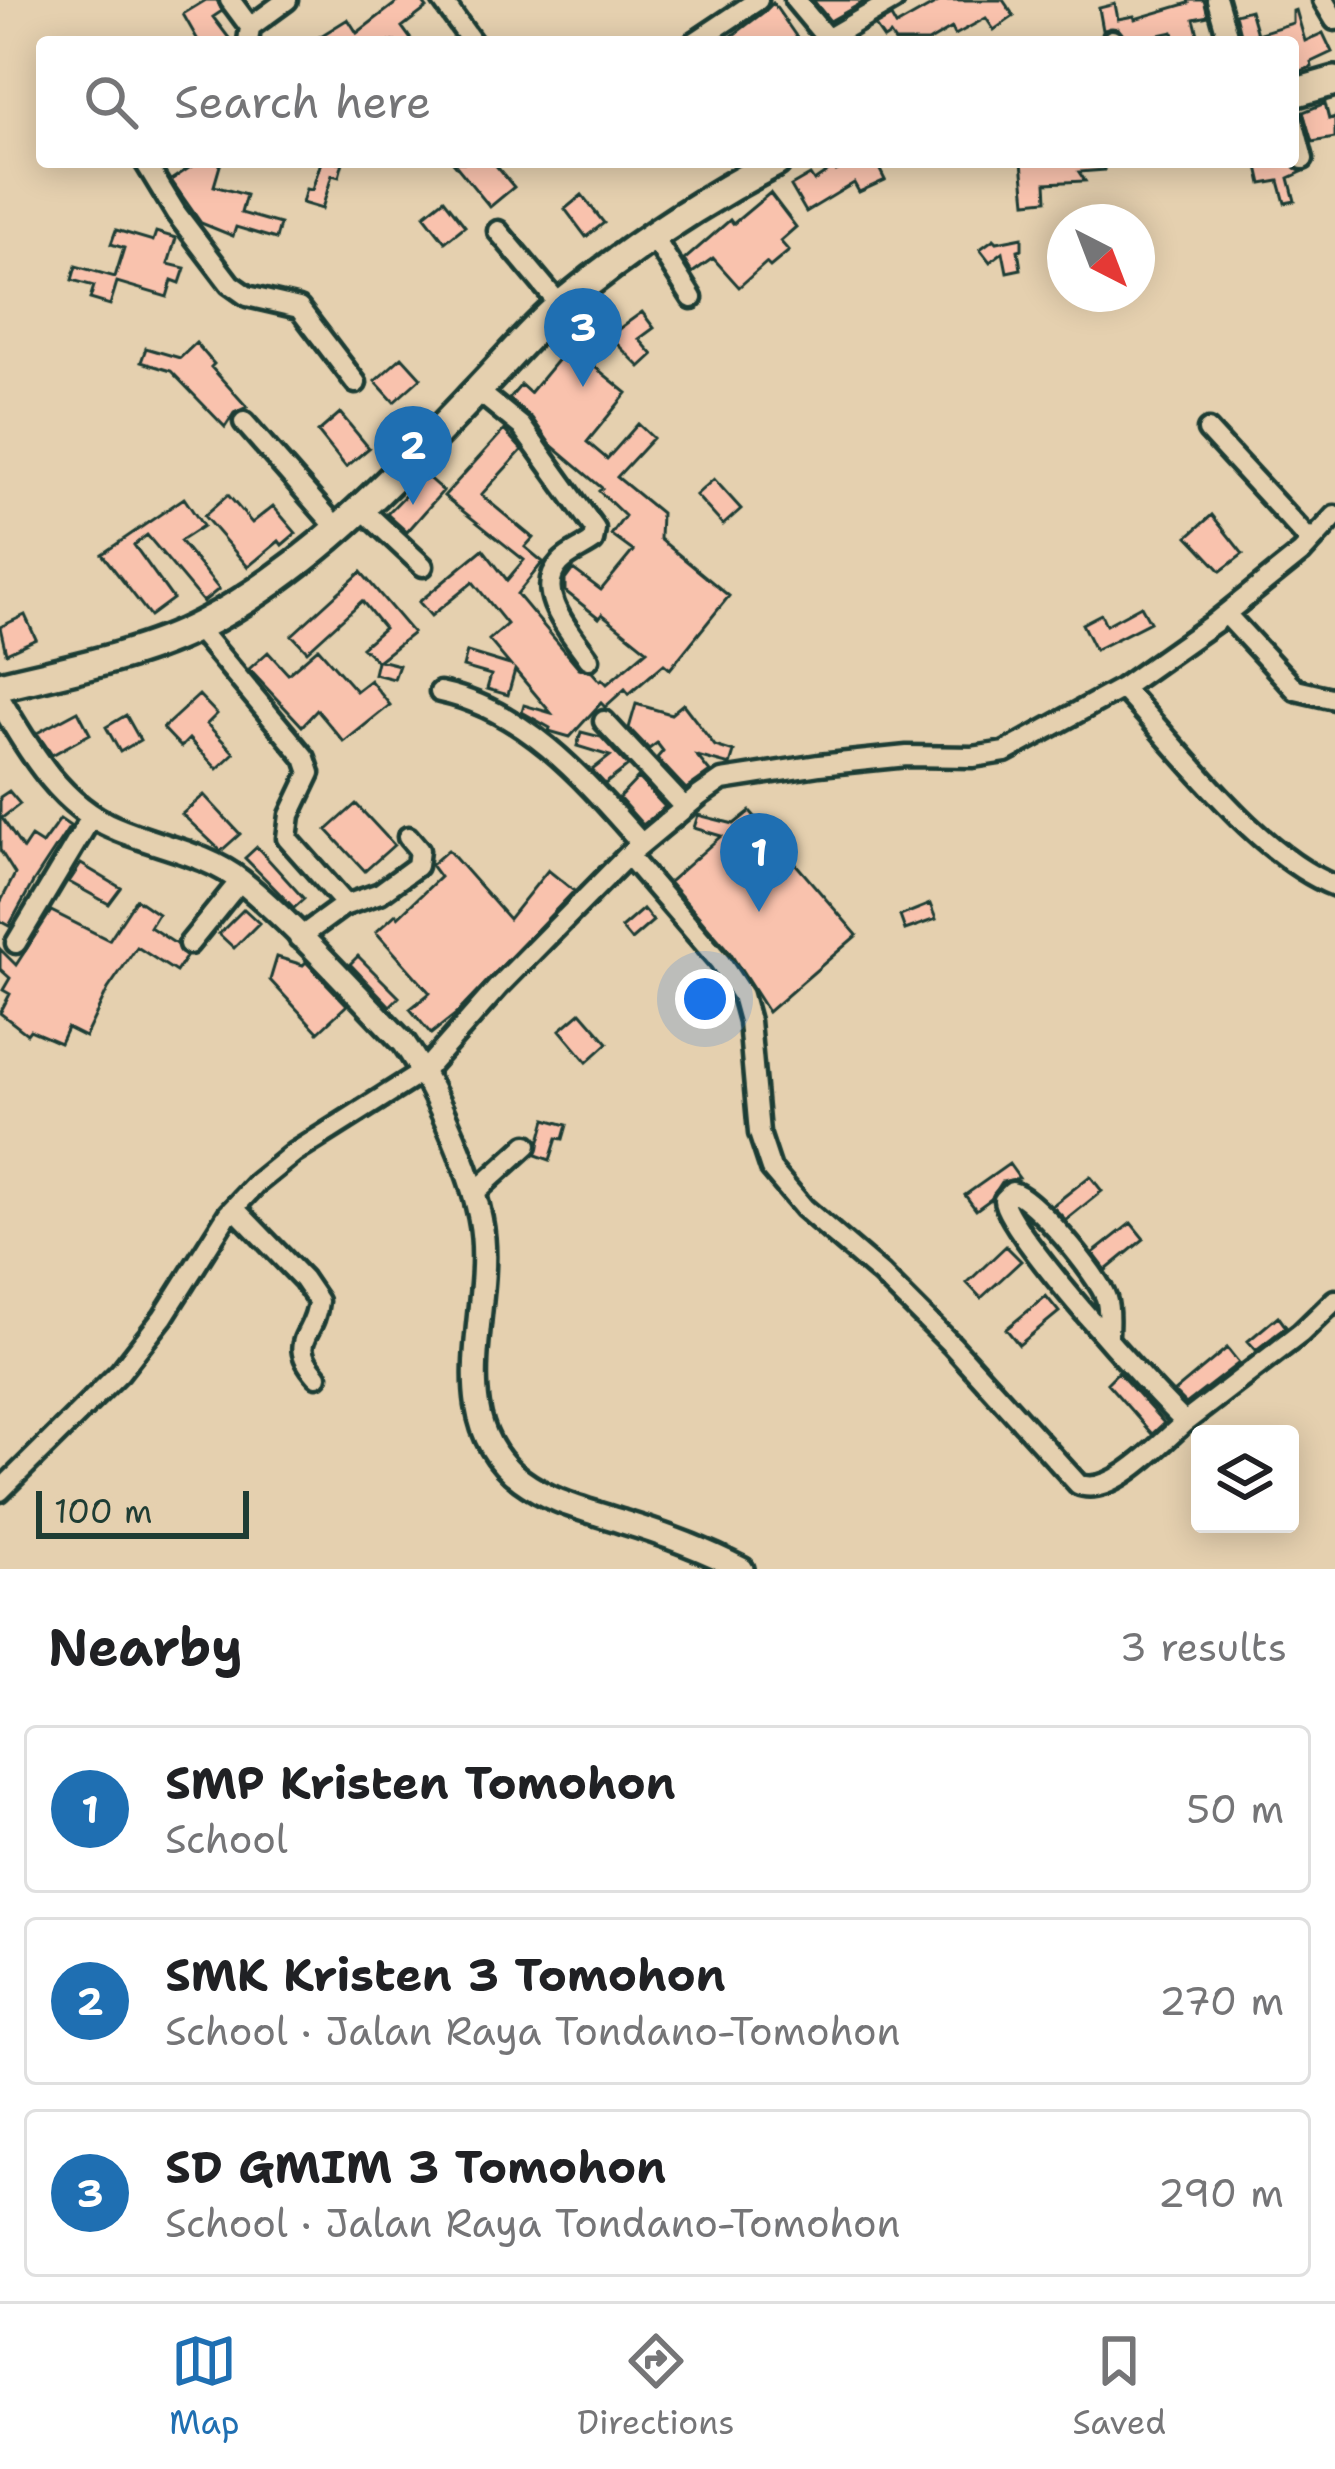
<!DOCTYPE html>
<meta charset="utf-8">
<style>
:root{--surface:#fff;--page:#f2f2f2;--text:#202124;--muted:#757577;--line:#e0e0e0;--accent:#1f6fb2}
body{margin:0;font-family:"Shantell Sans",sans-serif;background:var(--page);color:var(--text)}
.controls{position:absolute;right:36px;bottom:36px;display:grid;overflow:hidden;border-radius:12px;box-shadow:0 6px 30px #0003}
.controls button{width:108px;height:108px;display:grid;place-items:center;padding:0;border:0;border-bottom:3px solid var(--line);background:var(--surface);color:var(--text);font:60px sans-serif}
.compass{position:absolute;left:1047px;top:204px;width:108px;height:108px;border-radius:50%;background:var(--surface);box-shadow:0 6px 30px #0003;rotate:138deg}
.scale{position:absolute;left:36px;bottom:30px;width:213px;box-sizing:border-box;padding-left:12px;border:6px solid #1f3d34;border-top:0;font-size:33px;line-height:42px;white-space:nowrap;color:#1f3d34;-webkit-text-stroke:9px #e5d0af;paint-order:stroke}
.you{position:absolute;left:705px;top:999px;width:42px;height:42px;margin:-30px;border:9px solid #fff;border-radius:50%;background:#1a73e8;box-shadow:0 0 0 18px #1a73e833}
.badge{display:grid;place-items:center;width:78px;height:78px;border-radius:50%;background:var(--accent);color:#fff;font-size:39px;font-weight:700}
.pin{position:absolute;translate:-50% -99px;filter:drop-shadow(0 3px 6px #0008)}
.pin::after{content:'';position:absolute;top:63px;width:42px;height:36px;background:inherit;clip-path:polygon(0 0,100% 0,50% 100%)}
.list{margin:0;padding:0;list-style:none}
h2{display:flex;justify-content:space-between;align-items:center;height:156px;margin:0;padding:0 48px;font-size:51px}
h2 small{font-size:39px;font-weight:400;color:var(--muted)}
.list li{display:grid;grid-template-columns:78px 1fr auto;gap:36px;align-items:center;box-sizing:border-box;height:168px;margin:0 24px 24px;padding:0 24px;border:3px solid var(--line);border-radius:12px}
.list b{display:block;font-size:45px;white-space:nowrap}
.list p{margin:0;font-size:39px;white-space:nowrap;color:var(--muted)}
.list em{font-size:39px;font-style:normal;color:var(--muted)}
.icon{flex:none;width:66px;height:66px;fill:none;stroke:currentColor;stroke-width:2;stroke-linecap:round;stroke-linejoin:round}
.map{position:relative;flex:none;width:1335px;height:1569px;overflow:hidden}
.search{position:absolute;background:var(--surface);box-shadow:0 6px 30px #0003;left:36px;right:36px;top:36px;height:132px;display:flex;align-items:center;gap:30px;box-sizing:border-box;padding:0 42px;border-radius:12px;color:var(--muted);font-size:45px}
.sheet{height:732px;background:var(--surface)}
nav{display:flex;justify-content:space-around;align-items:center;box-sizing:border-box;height:168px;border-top:3px solid var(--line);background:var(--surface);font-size:33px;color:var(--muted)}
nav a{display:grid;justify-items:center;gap:6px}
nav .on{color:var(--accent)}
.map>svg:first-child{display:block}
.building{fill:#f9c2ad;stroke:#1f3d34;stroke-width:3}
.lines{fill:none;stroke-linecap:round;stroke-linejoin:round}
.minor-casing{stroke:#1f3d34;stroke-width:27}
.major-casing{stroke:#1f3d34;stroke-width:30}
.highway-casing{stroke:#1f3d34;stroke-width:36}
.minor{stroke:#e5d0af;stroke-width:18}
.major{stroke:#e5d0af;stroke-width:21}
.highway{stroke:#e5d0af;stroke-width:27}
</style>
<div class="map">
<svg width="1335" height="1569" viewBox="0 0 1335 1569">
<rect width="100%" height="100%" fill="#e5d0af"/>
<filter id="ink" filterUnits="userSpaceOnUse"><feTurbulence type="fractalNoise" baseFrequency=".00833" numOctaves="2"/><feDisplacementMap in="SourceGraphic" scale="24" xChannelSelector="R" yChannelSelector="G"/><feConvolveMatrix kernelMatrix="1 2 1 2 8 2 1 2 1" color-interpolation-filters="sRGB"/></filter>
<g filter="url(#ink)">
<path class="building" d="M206,0h11l5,11 -9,6 19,25h-33l-16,-28z
M400,0h21l6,8 -25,19 11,15h-102l37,-23 9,14z
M813,0h54l-37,21z
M942,0h61l11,16 -20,14 -8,-12 -31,17 -3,-7 -24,14h-33l-5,-7 -6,4 -9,-13 16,-9 5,9z
M1188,0h16l4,16 -14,3 6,23h-24l-3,-10 -47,10 -8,-14 -15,2 -4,-22 16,-4 3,15 16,-3 1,3 54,-16z
M773,3l27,39h-76l41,-31z
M1250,10l7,24 36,-11v-12l3,-1 9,31 18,-8 9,19 -21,10 1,5 -19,7v-32h-51l-7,-28z
M1325,103l4,16 6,-2v21l-23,4 -9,-30z
M198,162h23l-7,24 32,9 -5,18 39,11 -4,15 -40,-12 -3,9 -32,-13 -30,-43z
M321,162h22l-4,15 -7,-2 -10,34 -20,-6 4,-14 6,1z
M453,162h40l21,25 -24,20z
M856,162h20l9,18 -26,12 -5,-9 -48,29 -15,-26 19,-11 4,6 19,-13 3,3z
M1022,162h82v8l-25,2 6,9 -39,2 1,17 -21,2z
M1257,162h33l12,10 -13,6 6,23 -10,2 -6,-22 -17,3z
M770,193l26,34 -16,14 9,10 -19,16 -4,-4 -27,24 -26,-29 -21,15 -8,-13 46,-40 3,4z
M582,195l22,28 -18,14 -21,-28z
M444,199l21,27 -20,16 -21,-27z
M116,230l37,11 3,-9 20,6 -8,26 17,4 -5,15 -8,-3 -5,17 -50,-15 -7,23 -20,-6 4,-13 -22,-6 4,-14 39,11 9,-29 -13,-4z
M1022,237v12l-4,1 3,19 -14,3 -4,-20 -13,10 -10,-13 14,-10 3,3z
M642,312l12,16 -15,11 14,16 -13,12 -31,-31z
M196,343l18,21 -3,3 36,40 -13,6 -9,14 -54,-56 -30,-9 5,-14 34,10z
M569,346l58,47 -40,49 20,17 31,-35 15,14 -36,39 44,36 -1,26 69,57 -59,73 -6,-5 -35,30 -4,-5 -20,18 -4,-4 -31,34 -21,-6 1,-3 -28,-16 2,-7 27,8 -36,-43 -7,25 -21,-6 4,-14 -28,-8 4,-15 43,13 -21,-25 18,-16 -34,-42 -42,34 -12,-14 64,-53 24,31 17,-20 -80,-64 60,-66 18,20 -41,45 52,43 -8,9 18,15 -26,32 62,74 13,4 8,9 2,-2 5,5 40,-34 -45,-36 -3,4 -34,-27v-11l8,-11 28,21 32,-39 -22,-16 14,-19 -26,-25 3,-3 -51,-43 -19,-27 -23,-19 12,-14 9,8z
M402,357l19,21 -27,24 -19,-21z
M340,413l29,35 -23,19 -28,-35z
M425,475l18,16 -36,41 -20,-18z
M714,479l27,30 -18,16 -27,-30z
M228,495l24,28 21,-17 23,27 -14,12 -3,-4 -31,26 -44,-51z
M184,498l19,28 -23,15 39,48 -16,13 -56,-67 -13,10 39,54 -23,17 -48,-62z
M1212,515l31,39 -22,17 -33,-35z
M361,572l52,61 -34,27 20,5 -5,14 -20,-5 3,-13 -15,-14 22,-19 -22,-27 -55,50 -15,-16z
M1141,606l9,16 -55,28 -13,-26 19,-10 5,11z
M25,615l11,24 -30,14 -6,-26z
M318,648l38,43 14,-11 20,25 -46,37 -27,-32 -15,16 -53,-57 19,-17 20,22z
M199,695l18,19 -10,10 27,29 -17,16 -28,-30 -8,8 -18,-19z
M636,704l35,10 12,-10 32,42 19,6 -4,13 -33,-9 13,16 -24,17 -29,-31 6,-7 -6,-8 -8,6 -20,-21z
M78,711l12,23 -38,21 -15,-22z
M126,715l14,25 -20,12 -14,-25z
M581,732l20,5 27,29 -23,18 -13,-14 18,-14 -33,-10z
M638,778l27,29 -22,18 -24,-27z
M9,791l11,13 -18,14 21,31 8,-12 11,7 18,-25 10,7 -38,58 -23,42 -9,-5v-18l15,-29 -15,-24v-53z
M204,795l36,39 -19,17 -39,-37z
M356,804l38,41 -29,26 -38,-41z
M750,811l107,124 -89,77 -38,-59 -61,-71 52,-46 -27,-8 4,-13 36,9z
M257,847l47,52 -10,9 -49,-50z
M448,850l61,69 39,-49 26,21 -118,123 -25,20 -21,-25 20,-16 -54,-61 20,-18 2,3 42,-40 -9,-12z
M81,864l40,24 -12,16 -40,-22z
M136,899l22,15 -8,13 26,17 10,13 -10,15 -39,-25 -29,42 -23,48 -18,-9 -7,15 -30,-13 -3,4 -27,-21 10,-19 -7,-4 7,-12 -10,-9v-20l16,16 35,-54 58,29z
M930,904l6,15 -31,11 -5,-14z
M244,909l15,14 -25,25 -15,-14z
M643,909l10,12 -22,19 -10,-12z
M358,956l41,41 -9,9 -40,-42z
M277,957l26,8 3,-3 41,43 -29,27 -48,-52z
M581,1012l27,31 -21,19 -27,-32z
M546,1119l21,6 -4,14 -6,-1 -7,22 -14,-5z
M1009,1164l10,14 -17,4 -11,17 -15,11 -11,-15z
M1090,1176l12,15 -36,29 -14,-14z
M1131,1223l13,16 -38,31 -13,-17z
M1006,1246l15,15 -40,37 -14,-15z
M1046,1296l13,16 -40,33 -13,-16z
M1278,1316l8,11 -30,23 -8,-9z
M1227,1348l12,15 -53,41 -12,-12z
M1118,1372l46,51 -12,11 -45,-51z"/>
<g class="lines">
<defs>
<path id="minor" d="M230,0l20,27
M442,0l30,42
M795,0l35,42
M1217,0l12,42
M1323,0l12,20
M827,39l67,-39
M1112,40l1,2
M248,42l2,-15 37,-27
M695,42l63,-42
M1293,121l10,38
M145,162l31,51 54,71 17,12 52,12 57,75
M498,231l62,74
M654,238l38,60
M478,391l43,35 74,103 -2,12c-11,8 -24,12 -33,22 -28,29 12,71 29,96
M244,422l94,107
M1208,430l103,112
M361,508l62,58
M1226,614l70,76 39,9
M197,628l108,130 5,15 -20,42 -3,23 55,62 1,6 -44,32
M1122,688c58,61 135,168 213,198
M440,692c86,18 145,88 201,151
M604,721l80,86
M628,855l92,107 22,33 7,26 10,112 12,36 33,39 77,66 71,71 126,139c32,15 84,-42 107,-62
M343,906l37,-13 37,-27 2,-16 -11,-13
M16,943l76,-127
M189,944l51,-63
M473,1194l54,-49
M234,1208l69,71 15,22c-3,37 -33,39 -1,75
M1108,1337c0,-12 2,-27 -2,-39 -7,-22 -73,-102 -94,-106l-8,8c1,29 151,195 181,222l116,-89 34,-33
M0,1491l120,-119 43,-55 65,-103 29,-31 37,-30 130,-82 74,-84 130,-132 71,-59 23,-16 97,-15 88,-9 66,1 32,-5 117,-64 92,-65 87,-70 34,-37"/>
<path id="major" d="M0,701c29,49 60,104 115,127 41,18 91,25 126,53 55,45 113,111 163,162 30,43 75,141 79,195 7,81 -40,183 38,242 31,23 66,30 102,42 40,12 82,28 119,47"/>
<path id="highway" d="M1293,93l42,-12
M0,686c65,-16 142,-30 201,-61 110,-57 193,-147 278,-236 27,-28 53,-60 83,-85 64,-53 140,-103 214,-142"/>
</defs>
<use href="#minor" class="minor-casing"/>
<use href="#major" class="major-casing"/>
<use href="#highway" class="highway-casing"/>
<use href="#minor" class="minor"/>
<use href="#major" class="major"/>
<use href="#highway" class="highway"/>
</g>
</g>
</svg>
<div class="controls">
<button><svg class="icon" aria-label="layers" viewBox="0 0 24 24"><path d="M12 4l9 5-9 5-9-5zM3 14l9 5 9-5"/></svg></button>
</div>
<svg class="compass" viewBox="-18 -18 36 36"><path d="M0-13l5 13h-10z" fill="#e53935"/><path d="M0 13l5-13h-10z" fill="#757577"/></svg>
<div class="scale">100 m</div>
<div class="you"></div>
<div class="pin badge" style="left:759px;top:912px">1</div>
<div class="pin badge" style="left:413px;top:505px">2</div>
<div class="pin badge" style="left:583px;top:387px">3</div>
<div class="search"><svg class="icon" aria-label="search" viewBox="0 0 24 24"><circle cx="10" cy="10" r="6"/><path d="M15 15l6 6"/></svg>Search here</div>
</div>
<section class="sheet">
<h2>Nearby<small>3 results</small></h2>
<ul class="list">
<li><span class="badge">1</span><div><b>SMP Kristen Tomohon</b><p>School</p></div><em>50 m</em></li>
<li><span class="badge">2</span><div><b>SMK Kristen 3 Tomohon</b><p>School · Jalan Raya Tondano-Tomohon</p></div><em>270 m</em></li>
<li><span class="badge">3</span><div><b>SD GMIM 3 Tomohon</b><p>School · Jalan Raya Tondano-Tomohon</p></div><em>290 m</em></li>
</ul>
</section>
<nav>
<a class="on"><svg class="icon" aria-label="map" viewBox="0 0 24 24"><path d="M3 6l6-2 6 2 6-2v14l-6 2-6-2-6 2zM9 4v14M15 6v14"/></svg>Map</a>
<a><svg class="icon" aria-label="directions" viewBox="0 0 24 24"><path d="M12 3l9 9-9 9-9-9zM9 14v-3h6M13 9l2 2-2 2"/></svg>Directions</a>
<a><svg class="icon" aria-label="saved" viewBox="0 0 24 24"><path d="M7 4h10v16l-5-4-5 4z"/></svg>Saved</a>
</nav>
